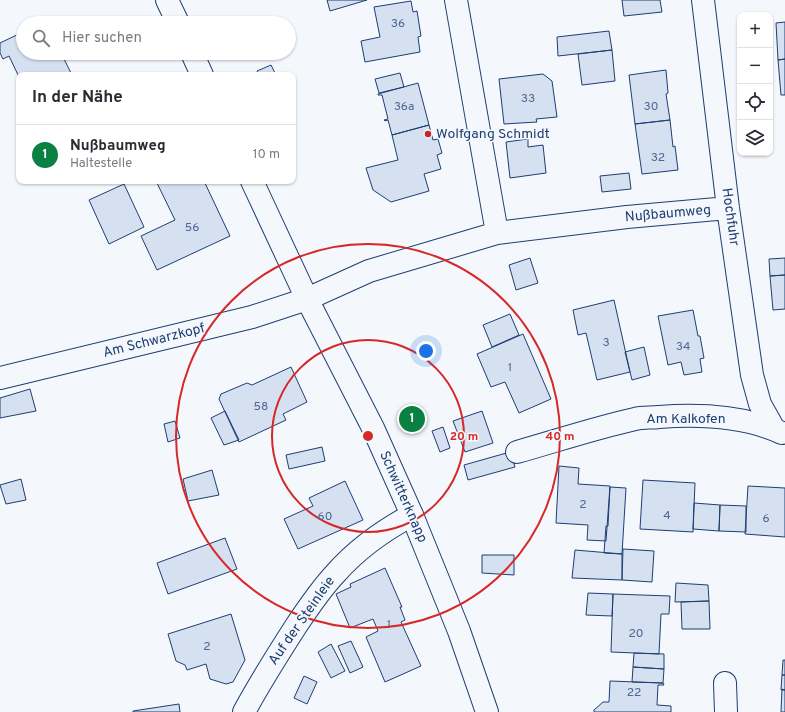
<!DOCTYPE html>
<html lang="de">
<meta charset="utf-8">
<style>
:root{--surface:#fff;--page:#f7f7f7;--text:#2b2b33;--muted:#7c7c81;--line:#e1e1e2;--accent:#0b8043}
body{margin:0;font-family:Overpass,sans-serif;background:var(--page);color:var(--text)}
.controls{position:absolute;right:12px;top:12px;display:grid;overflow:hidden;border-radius:8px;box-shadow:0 1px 3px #0004}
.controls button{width:36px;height:36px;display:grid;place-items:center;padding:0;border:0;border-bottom:1px solid var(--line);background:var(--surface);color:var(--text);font:20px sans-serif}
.you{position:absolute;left:426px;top:351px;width:14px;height:14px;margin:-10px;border:3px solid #fff;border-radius:50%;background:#1a73e8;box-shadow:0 0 0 6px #1a73e833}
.badge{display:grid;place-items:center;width:26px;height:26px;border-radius:50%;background:var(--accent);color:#fff;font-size:13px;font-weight:700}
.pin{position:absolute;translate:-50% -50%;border:2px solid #fff;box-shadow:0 1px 4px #0006}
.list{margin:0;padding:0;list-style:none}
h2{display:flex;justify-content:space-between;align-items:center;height:52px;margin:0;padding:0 16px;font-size:17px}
h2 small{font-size:13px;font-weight:400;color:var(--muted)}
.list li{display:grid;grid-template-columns:26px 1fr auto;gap:12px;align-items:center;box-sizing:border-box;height:60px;padding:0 16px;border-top:1px solid var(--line)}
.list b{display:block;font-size:15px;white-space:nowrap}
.list p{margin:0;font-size:13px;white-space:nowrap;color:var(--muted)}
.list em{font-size:13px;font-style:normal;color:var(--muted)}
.icon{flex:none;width:22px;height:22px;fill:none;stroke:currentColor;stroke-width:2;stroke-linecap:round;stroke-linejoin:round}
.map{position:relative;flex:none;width:785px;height:712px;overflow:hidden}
.search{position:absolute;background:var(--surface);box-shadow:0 1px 3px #0004;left:16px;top:16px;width:280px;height:44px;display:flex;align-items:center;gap:10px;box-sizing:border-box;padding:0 14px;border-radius:22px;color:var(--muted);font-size:15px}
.panel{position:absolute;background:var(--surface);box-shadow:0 1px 3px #0004;left:16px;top:72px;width:280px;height:112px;border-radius:8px}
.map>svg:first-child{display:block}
.building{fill:#d5e0f0;stroke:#1d3f73}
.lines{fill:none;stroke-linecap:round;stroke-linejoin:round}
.street-casing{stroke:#1d3f73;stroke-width:24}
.primary-casing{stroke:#1d3f73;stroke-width:24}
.street{stroke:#f4f7fb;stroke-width:22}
.primary{stroke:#f4f7fb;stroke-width:22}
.ring{fill:none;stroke:#d62828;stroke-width:2}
.poi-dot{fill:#c62828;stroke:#f4f7fb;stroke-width:1.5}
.labels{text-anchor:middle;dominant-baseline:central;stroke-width:3;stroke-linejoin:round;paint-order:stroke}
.number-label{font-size:12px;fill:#4b6792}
.poi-label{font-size:14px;fill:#1d3f73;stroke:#f4f7fb;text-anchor:start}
.street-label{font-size:14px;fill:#1d3f73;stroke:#f4f7fb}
.centre{fill:#d62828;stroke:#f4f7fb;stroke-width:2}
.ring-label{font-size:12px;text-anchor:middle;font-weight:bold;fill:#d62828;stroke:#f4f7fb;stroke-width:3;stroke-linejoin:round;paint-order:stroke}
</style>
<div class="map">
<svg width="785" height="712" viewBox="0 0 785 712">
<rect width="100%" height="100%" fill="#f4f7fb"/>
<path class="building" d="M327,0h40l-37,11z
M622,0h38l2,12 -38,4z
M411,1l2,11 4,-1 4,25 -3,1 2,15 -55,10 -4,-21 19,-4 -6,-30z
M785,22v37l-7,1 -2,-37z
M609,31l3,19 -54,6 -1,-19z
M23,32v21h38l11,22h-53v2l-10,-21 -6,3 -3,-6v-10z
M612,50l3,31 -33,4 -4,-31z
M785,59v36h-4l-3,-35z
M271,65l5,10h-17l-2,-4z
M666,70l2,23 -2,1 4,26 -35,4 -6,-49z
M400,73l4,14 -25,6 -4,-14z
M543,74l9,7 5,36 -21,2 1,3 -33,2 -5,-45z
M418,83l11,42 -37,10 -4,-15 -3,1 -1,-1 4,-1 -6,-24h-4v-1z
M670,120l3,27 2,-1 3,24 -36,4 -7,-50z
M429,125l4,15 5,-1 4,14 -5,2 4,14 -17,5 5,17 -38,11 -18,-12 -7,-22 32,-8 -6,-25z
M528,139v8l15,-2 3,28 -36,5 -4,-36z
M629,173l2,16 -29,3 -2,-16z
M156,181h48l26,55 -73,34 -16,-34 34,-16z
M124,184l20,43 -35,17 -20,-44z
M530,258l8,25 -22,7 -7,-25z
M785,258v17l-15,1 -1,-17z
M785,275v34l-12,1 -3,-34z
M614,300l16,72 -33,8 -11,-47 -8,2 -5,-25z
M693,310l5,26h2l4,22 -4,1 2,13 -18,3 -3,-13 -13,3 -10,-49z
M510,314l9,21 -27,12 -9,-22z
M523,334l28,65 -32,14 -14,-31 -14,5 -14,-33z
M644,347l6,28 -18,5 -7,-28z
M291,367l16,35 -24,12 3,6 -47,22 -20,-43 2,-5 26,-11 5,2z
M30,389l6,22 -36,7v-20z
M225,411l14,29 -15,5 -13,-27z
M482,411l11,32 -28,9 -12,-31z
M175,421l5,17 -12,4 -4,-18z
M443,427l7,21 -10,4 -8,-21z
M322,447l3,14 -36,8 -3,-14z
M510,452l5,15 -47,13 -4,-15z
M559,466l20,2 -1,16 32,2 -4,55 -19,-1 1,-15 -32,-2z
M212,470l7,25 -31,6 -5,-22z
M21,479l5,21 -20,4 -6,-19z
M643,480l52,3 -2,49 -53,-3z
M345,481l18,39 -65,29 -14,-30 29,-13 -4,-8z
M748,486l37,2v49l-40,-3z
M610,487l16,1 -4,66 -18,-1 2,-27h2z
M694,503l26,2 -1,26 -26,-2z
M720,505l26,1v26l-27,-1z
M225,538l12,31 -69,25 -11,-31z
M623,549l31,2 -2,31 -30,-2z
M575,550l47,4v26l-50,-2z
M482,555h32v20l-32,-2z
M385,568l17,39h-2l5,13 -4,2 20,44 -36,16 -19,-45 12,-6 -5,-12 -23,9 -14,-34 15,-7 -1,-3z
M676,583l32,2 1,16 -34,1z
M588,593l25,1 -1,22 -26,-1z
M613,594l57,2 -1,18h-8l-2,40 -48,-2z
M709,601l1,28h-28l-1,-27z
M231,614l14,46 -12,22 -7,2 -16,-5 -4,-15 -19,6 -2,-5 -9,-4 -8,-27z
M351,641l12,26 -13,6 -12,-27z
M331,644l14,27 -14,7 -13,-26z
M634,653l30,1v15l-31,-2z
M783,660h2v15h-3z
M633,667l31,2 -1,14 -31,-1z
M782,675h3v15h-4z
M304,676l13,6 -10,22 -13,-6z
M610,681l53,2 1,2h-6l-1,20 14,1v6h-77v-2l9,-8h6z
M782,689l3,1v22h-4z
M179,704l1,8h-47v-1z"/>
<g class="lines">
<defs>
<path id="street" d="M456,0l41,233
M703,0l25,208 24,167 8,29 14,25
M0,378l252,-61 55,-18 62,-28 128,-38 130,-16 101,-9
M517,452c39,-11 78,-24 118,-33 8,-2 16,-1 24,-2 41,-3 86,-1 123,16
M725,683l1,29
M244,712c16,-30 34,-58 52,-86 12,-18 24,-36 39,-52 21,-24 49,-44 77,-59"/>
<path id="primary" d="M167,0l11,23
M192,53l10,22
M252,181l55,118 66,129 39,87 47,116 28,81"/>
</defs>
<use href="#street" class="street-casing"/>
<use href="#primary" class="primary-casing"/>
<use href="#street" class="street"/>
<use href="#primary" class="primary"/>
</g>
<g class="ring">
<circle cx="368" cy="436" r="96"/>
<circle cx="368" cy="436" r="192"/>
</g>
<circle class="poi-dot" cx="428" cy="134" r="4"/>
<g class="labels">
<g class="number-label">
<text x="398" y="24">36</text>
<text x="528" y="99">33</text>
<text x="404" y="107">36a</text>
<text x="651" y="107">30</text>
<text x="658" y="158">32</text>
<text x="192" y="228">56</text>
<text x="606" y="343">3</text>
<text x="683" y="347">34</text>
<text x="510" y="368">1</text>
<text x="261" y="407">58</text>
<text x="583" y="505">2</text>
<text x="667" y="516">4</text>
<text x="325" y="517">60</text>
<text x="766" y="519">6</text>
<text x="389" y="625">1</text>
<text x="636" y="634">20</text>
<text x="207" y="647">2</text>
<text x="634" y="693">22</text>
</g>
<g class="poi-label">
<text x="436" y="134">Wolfgang Schmidt</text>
</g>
<g class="street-label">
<text transform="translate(668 214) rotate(-5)">Nußbaumweg</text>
<text transform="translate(730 217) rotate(82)">Hochfuhr</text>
<text transform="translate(154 341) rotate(-14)">Am Schwarzkopf</text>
<text x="686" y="419">Am Kalkofen</text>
<text transform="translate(403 497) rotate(66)">Schwitterknapp</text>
<text transform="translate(302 621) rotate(-55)">Auf der Steinleie</text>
</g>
</g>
<circle cx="368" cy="436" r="6" class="centre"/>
<g class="ring-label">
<text x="464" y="440">20 m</text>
<text x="560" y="440">40 m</text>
</g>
</svg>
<div class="controls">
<button>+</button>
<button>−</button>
<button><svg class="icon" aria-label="locate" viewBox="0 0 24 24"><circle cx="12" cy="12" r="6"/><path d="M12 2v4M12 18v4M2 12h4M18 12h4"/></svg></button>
<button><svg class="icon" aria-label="layers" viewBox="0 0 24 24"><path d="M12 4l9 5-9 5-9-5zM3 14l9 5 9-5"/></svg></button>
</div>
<div class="you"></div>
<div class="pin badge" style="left:412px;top:419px">1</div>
<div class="search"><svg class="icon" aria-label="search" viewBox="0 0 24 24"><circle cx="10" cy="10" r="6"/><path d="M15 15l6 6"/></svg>Hier suchen</div>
<section class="panel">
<h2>In der Nähe<small></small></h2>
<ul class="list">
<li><span class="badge">1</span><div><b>Nußbaumweg</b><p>Haltestelle</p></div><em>10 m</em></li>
</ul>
</section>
</div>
